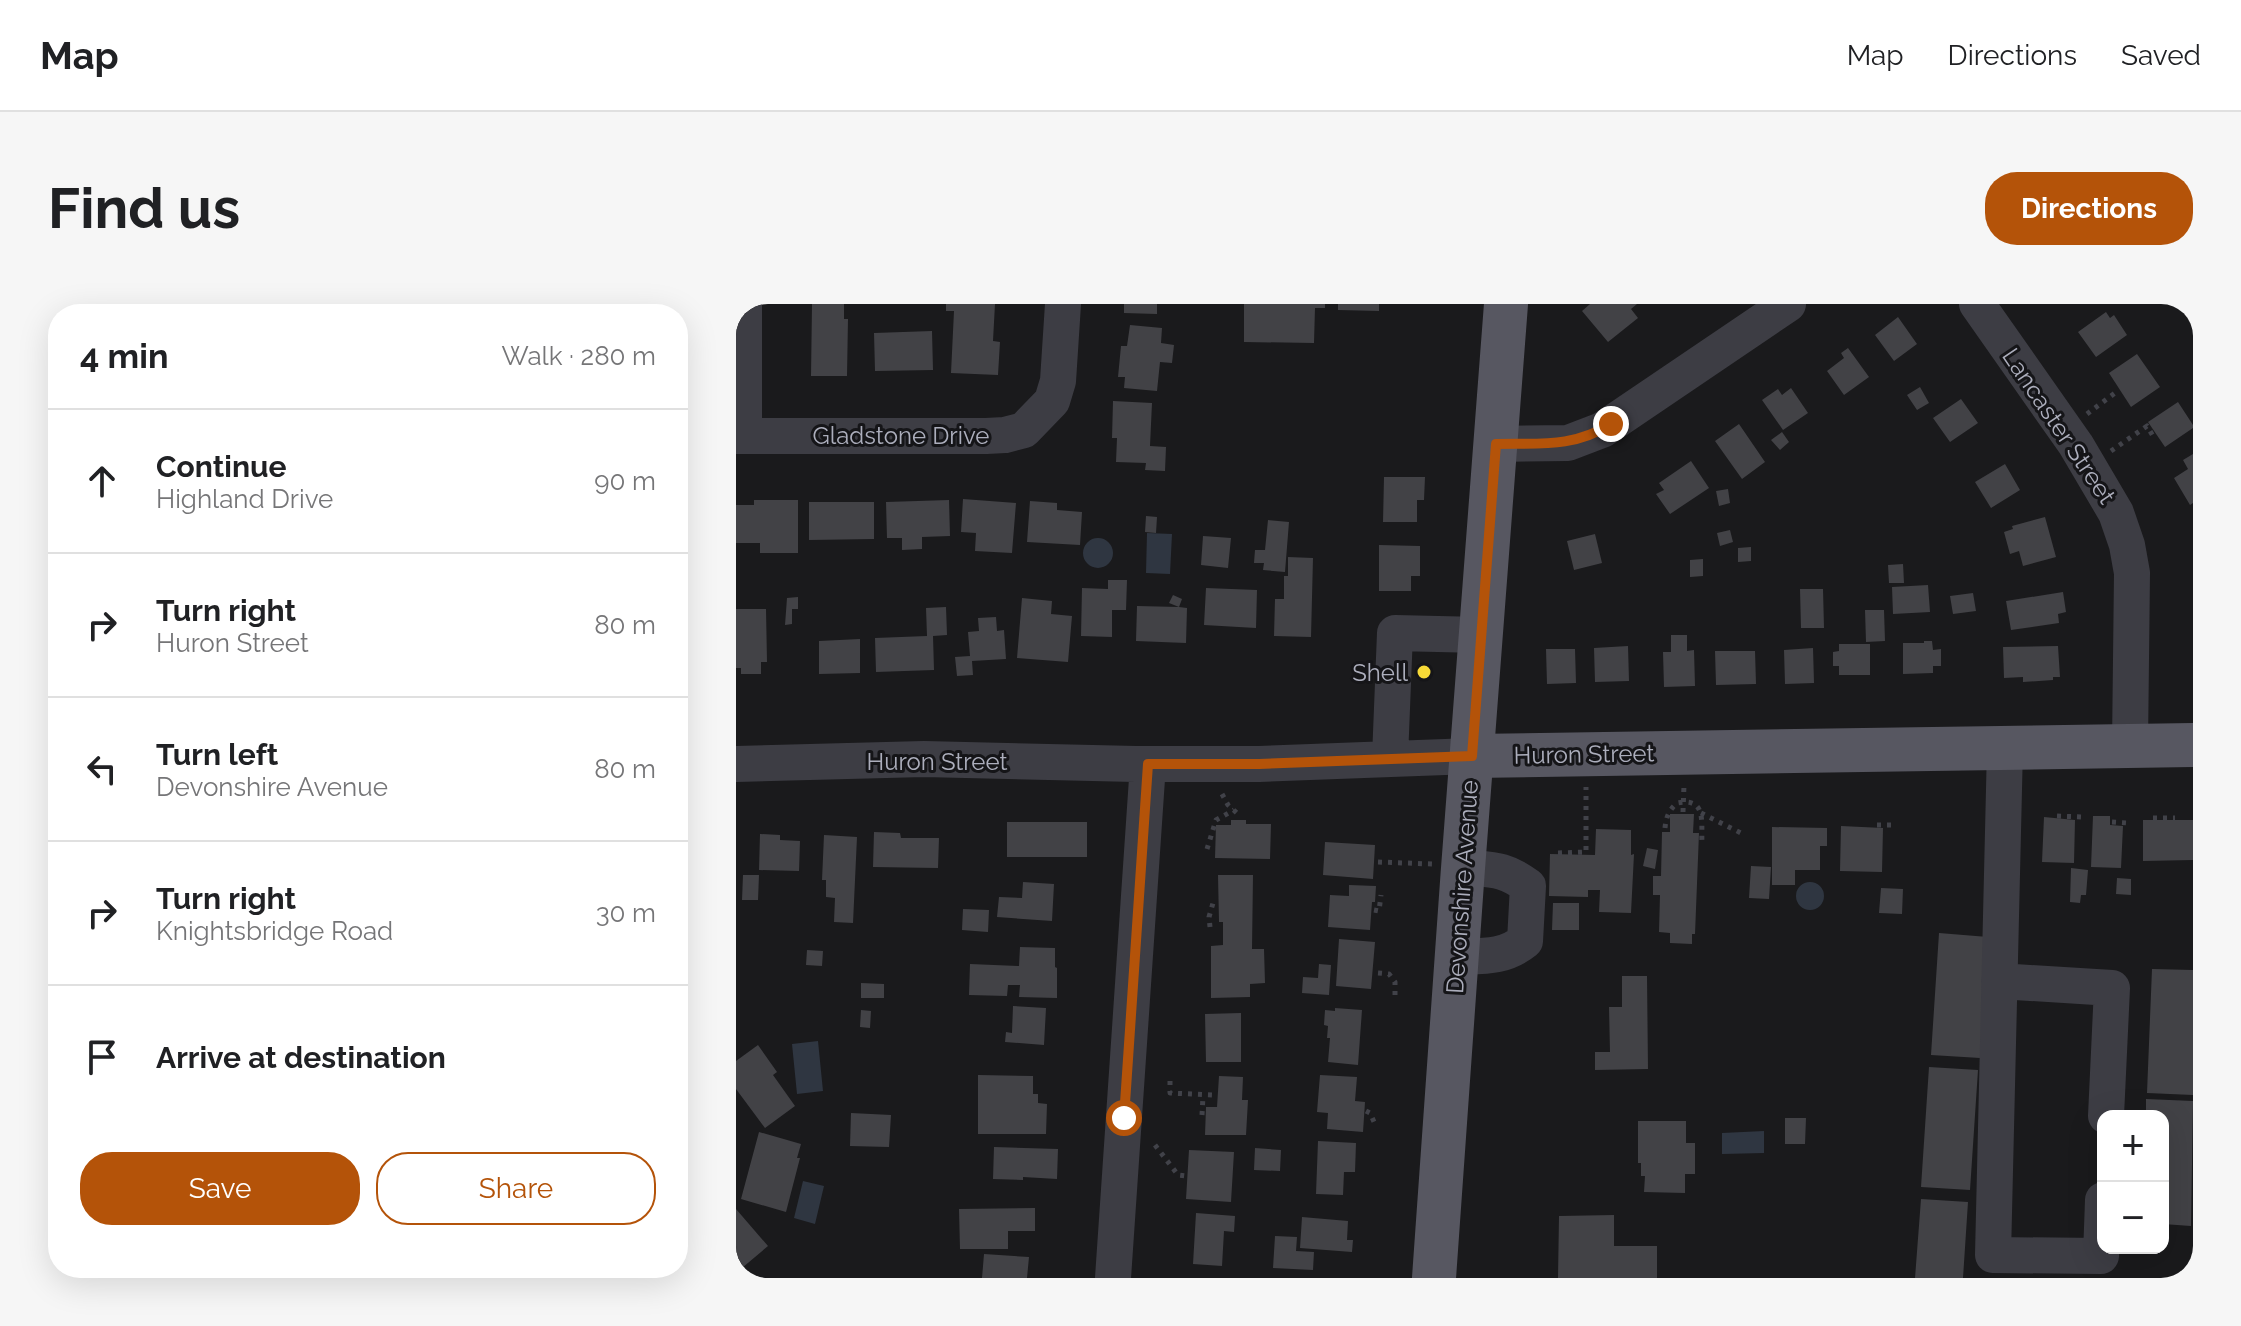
<!DOCTYPE html>
<meta charset="utf-8">
<style>
:root{--surface:#fff;--page:#f6f6f6;--text:#202124;--muted:#757577;--line:#e0e0e0;--accent:#b45309}
body{margin:0;font-family:Raleway,sans-serif;background:var(--page);color:var(--text)}
.controls{position:absolute;right:24px;bottom:24px;display:grid;overflow:hidden;border-radius:16px;box-shadow:0 8px 32px #0002}
.controls button{width:72px;height:72px;display:grid;place-items:center;padding:0;border:0;border-bottom:2px solid var(--line);background:var(--surface);color:var(--text);font:40px sans-serif}
.stop{position:absolute;width:24px;height:24px;margin:-18px;border:6px solid #b45309;border-radius:50%;background:#fff}
.stop.end{background:#b45309;border-color:#fff;box-shadow:0 2px 8px #0008}
.list{margin:0;padding:0;list-style:none}
h2{display:flex;justify-content:space-between;align-items:center;height:104px;margin:0;padding:0 32px;font-size:34px}
h2 small{font-size:26px;font-weight:400;color:var(--muted)}
.list li{display:grid;grid-template-columns:52px 1fr auto;gap:24px;align-items:center;box-sizing:border-box;height:144px;padding:0 32px;border-top:2px solid var(--line)}
.list b{display:block;font-size:30px;white-space:nowrap}
.list p{margin:0;font-size:26px;white-space:nowrap;color:var(--muted)}
.list em{font-size:26px;font-style:normal;color:var(--muted)}
.actions{display:flex;gap:16px;padding:24px 32px}
.actions a{flex:1;padding:18px 0;border:2px solid var(--accent);border-radius:32px;text-align:center;font-size:28px;color:var(--accent)}
.actions .main{background:var(--accent);color:#fff}
.icon{flex:none;width:44px;height:44px;fill:none;stroke:currentColor;stroke-width:2;stroke-linecap:round;stroke-linejoin:round}
.map{position:relative;flex:none;width:1457px;height:974px;overflow:hidden;border-radius:32px}
header{display:flex;align-items:center;gap:48px;box-sizing:border-box;height:112px;padding:0 40px;background:var(--surface);border-bottom:2px solid var(--line)}
header strong{font-size:38px}
nav{display:flex;gap:44px;margin-inline-start:auto;font-size:28px}
.intro{display:flex;align-items:center;justify-content:space-between;box-sizing:border-box;height:192px;padding:0 48px}
h1{margin:0;font-size:56px}
.button{padding:20px 36px;border-radius:32px;background:var(--accent);color:#fff;font-size:28px;font-weight:700}
main{display:flex;gap:48px;padding:0 48px}
aside{flex:1;background:var(--surface);border-radius:32px;box-shadow:0 8px 32px #0002}
.map>svg:first-child{display:block}
.water{fill:#2f3641}
.building{fill:#424246}
.lines{fill:none;stroke-linecap:round;stroke-linejoin:round}
.path{stroke:#414249;stroke-width:5;stroke-dasharray:4 6;stroke-linecap:butt}
.minor{stroke:#3d3d44;stroke-width:36}
.major{stroke:#575761;stroke-width:44}
.route{stroke:#b45309;stroke-width:10}
.poi-dot{fill:#f7da37;stroke:#151518;stroke-width:3}
.labels{text-anchor:middle;dominant-baseline:central;stroke-width:6;stroke-linejoin:round;paint-order:stroke}
.street-label{font-size:24px;fill:#acaebc;stroke:#151518}
.poi-label{font-size:24px;fill:#acaebc;stroke:#151518;text-anchor:end}
</style>
<header>
<strong>Map</strong>
<nav><a>Map</a><a>Directions</a><a>Saved</a></nav>
</header>
<div class="intro"><h1>Find us</h1><a class="button">Directions</a></div>
<main>
<aside>
<h2>4 min<small>Walk · 280 m</small></h2>
<ul class="list">
<li><svg class="icon" aria-label="ahead" viewBox="0 0 24 24"><path d="M12 20V5M6 11l6-6 6 6"/></svg><div><b>Continue</b><p>Highland Drive</p></div><em>90 m</em></li>
<li><svg class="icon" aria-label="right" viewBox="0 0 24 24"><path d="M7 20v-9h11M14 6l5 5-5 5"/></svg><div><b>Turn right</b><p>Huron Street</p></div><em>80 m</em></li>
<li><svg class="icon" aria-label="left" viewBox="0 0 24 24"><path d="M17 20v-9H6M10 6l-5 5 5 5"/></svg><div><b>Turn left</b><p>Devonshire Avenue</p></div><em>80 m</em></li>
<li><svg class="icon" aria-label="right" viewBox="0 0 24 24"><path d="M7 20v-9h11M14 6l5 5-5 5"/></svg><div><b>Turn right</b><p>Knightsbridge Road</p></div><em>30 m</em></li>
<li><svg class="icon" aria-label="arrive" viewBox="0 0 24 24"><path d="M6 21V4h12l-3 4 3 4H6"/></svg><div><b>Arrive at destination</b></div></li>
</ul>
<div class="actions"><a class="main">Save</a><a>Share</a></div>
</aside>
<div class="map">
<svg width="1457" height="974" viewBox="0 0 1457 974">
<rect width="100%" height="100%" fill="#1a1a1c"/>
<path class="water" d="M411,229l25,1 -2,40 -24,-1z
M347 249a15 15 0 1 1 30 0a15 15 0 1 1-30 0Z
M1060 592a14 14 0 1 1 28 0a14 14 0 1 1-28 0Z
M82,737l5,50 -26,3 -5,-50z
M1028,827v22l-42,1v-21z
M67,877l21,5 -9,38 -21,-6z"/>
<path class="building" d="M76,0h32v15h4l-1,57h-36z
M210,0h49l-2,37 7,1 -2,33 -47,-2 3,-62h-8z
M388,0h33v10l-33,-1z
M508,0h81v4h-10l-1,35 -70,-1z
M602,0h41v7l-41,-1z
M854,0h47l-6,5 7,9 -30,24 -26,-31z
M1370,8l4,6 4,-3 13,20 -31,22 -18,-25z
M1162,13l19,27 -23,17 -19,-26z
M394,21l32,3 -1,15 13,2 -2,18 -12,-1 -3,29 -33,-3 1,-11h-7l3,-31h6z
M196,27l1,39 -58,1 -1,-38z
M1112,44l21,29 -25,18 -17,-24 17,-13 -3,-5z
M1401,50l23,33 -29,20 -22,-34z
M1184,83l9,16 -12,7 -10,-15z
M1055,84l17,25 -25,17 -21,-30 16,-11 4,6z
M1225,95l17,24 -28,19 -17,-24z
M377,97l39,2 -2,43 16,1 -1,24 -20,-1 1,-7 -30,-1 1,-24h-5z
M1442,98l15,23v3l-28,19 -17,-25z
M1003,120l26,38 -23,17 -27,-38z
M1046,128l7,10 -9,8 -9,-10z
M1457,150v49l-3,2 -16,-27 14,-9 -5,-9z
M955,157l18,27 -39,26 -14,-20 8,-4 -5,-7z
M1269,160l15,26 -29,18 -16,-26z
M648,173h41l-1,23h-7v22h-34z
M992,185l2,14 -11,3 -3,-15z
M227,195l53,4 -4,50 -37,-2 1,-18 -15,-1z
M18,196h44v53h-38v-10h-24v-38h18z
M213,196l1,36 -28,1v12l-20,1v-12h-15l-1,-36z
M294,197l27,2v7l25,2 -2,33 -53,-3z
M73,198h65v37l-65,1z
M410,212l11,1 -1,16 -11,-1z
M1309,213l11,40 -33,9 -4,-15 -9,3 -6,-22 9,-3 -1,-3z
M532,216l21,2 -4,50 -22,-2 1,-7h-10l1,-13h10z
M994,226l3,12 -13,4 -3,-13z
M859,230l7,29 -28,7 -7,-29z
M467,232l28,2 -3,30 -27,-3z
M643,241l41,1v30h-9v15h-32z
M1015,243v14l-13,1v-14z
M552,253l25,1 -2,79 -37,-1 1,-37h9v-23h4z
M967,255v17l-13,1v-17z
M1167,260l1,19h-15l-1,-18z
M372,276h19l-1,30h-14v27l-31,-1 1,-48 26,1z
M1192,281l2,27 -37,2 -1,-27z
M470,284l51,2 -1,38 -52,-3z
M1064,285h23l1,39h-23z
M1327,288l3,20 -8,2 1,9 -48,7 -5,-29z
M1237,289l3,18 -23,3 -3,-18z
M437,291l9,4 -3,8 8,1 -1,35 -50,-2 1,-35 42,1 -10,-4z
M62,293v12h-6v15l-7,1 2,-27z
M286,294l30,3 -1,13 21,2 -4,46 -51,-4z
M210,303l1,28 -14,1 1,34 -58,2 -1,-34 52,-2 -1,-28z
M0,305h30l1,53h-6v12h-20v-6h-5z
M1129,306h19l1,31 -19,1z
M260,313l1,14 7,-1 2,29 -34,2 1,14 -16,1 -2,-19 15,-1 -2,-24 11,-1 -1,-13z
M935,331h16v16l7,-1 1,36 -31,1 -1,-35h8z
M124,335v34l-41,1v-33z
M1188,337h8l1,9 8,-1v17h-8v7l-30,1v-31h21z
M1103,340h31v31h-31v-9h-6v-14l6,-1z
M892,342l1,35 -34,1 -1,-34z
M1322,342l2,31h-7v3l-30,2v-5l-19,1 -1,-31z
M1077,344l1,35 -29,1 -1,-34z
M810,345h29l1,34 -29,1z
M979,347h40l1,33 -40,1z
M934,510h24l-1,19h6l-4,101h-3v10l-22,-1v-10l-11,-1 1,-37h-7v-19h8l1,-44h8z
M1357,512h17v9l13,1 -2,42 -30,-1z
M1308,513l31,3 -1,43 -32,-1z
M495,516h15v4h25l-1,35 -55,-1 1,-33h15z
M1407,516h50v40l-50,1z
M271,518h80v35h-80z
M1105,522l42,2 -1,44 -42,-1z
M1036,523l55,1v18h-7v24h-25v15h-23z
M860,525l35,1v25l3,-1 -3,59 -32,-1 1,-22h-12v7l-39,-1 1,-42 45,1z
M138,528l26,1 1,5h38l-1,30 -65,-1z
M24,530l20,1v5l20,1 -1,30 -40,-1z
M88,531l33,2 -4,86 -19,-1 1,-24 -9,-1v-17h-4z
M589,538l50,3 -2,34 -50,-4z
M911,544l11,2 -3,19 -12,-3z
M1015,562l20,1 -2,32 -20,-1z
M1335,564l17,2 -2,25h-5l-1,8 -10,-1z
M7,571h16l-1,25h-16z
M482,571h35l-1,74h12l1,34 -15,1v13l-39,1v-52l12,-1v-23h-4z
M1381,574l14,1v16l-15,-1z
M287,578l31,2 -2,37 -55,-4 2,-20 23,1z
M613,581l27,1 -1,16h-3l-2,28 -42,-3 2,-32 19,1z
M1145,584l22,1 -1,25 -23,-1z
M817,599h26v27h-27z
M227,605l26,1 -1,22 -26,-2z
M1203,629l49,4 -8,121 -49,-3z
M603,635l36,3 -4,47 -35,-3z
M284,643l35,1v19l2,1v30l-38,-1 1,-12h-12l-1,11 -38,-1 1,-31 49,2z
M71,646l16,1 -1,15 -16,-1z
M583,660l12,1 -2,30 -27,-2 1,-16 15,1z
M1416,665l41,1v125l-46,-2z
M886,672h25l1,93 -53,1v-18h15l-1,-45h13z
M125,679l23,1v14h-23z
M277,702l33,2 -2,37 -39,-3 1,-10 6,1z
M599,704l27,2 -4,55 -30,-3 2,-24h-3l1,-12 -4,-1 1,-15 10,1z
M125,706l10,1 -1,17 -10,-1z
M505,709v49h-35l-1,-48z
M22,741l19,27 -4,3 22,31 -30,22 -29,-39v-28z
M1193,763l49,3 -8,120 -49,-3z
M242,771l55,1v18h5v9l9,1 -1,30h-68z
M584,771l37,2 -2,24 10,1 -2,30 -36,-3 1,-16 -11,-1z
M483,772l24,1 -1,23h6l-2,35h-41l1,-28h11z
M1410,795l47,2 -2,125 -28,-2v-108h-17z
M115,809l40,2 -2,32 -39,-1z
M1049,814h21l-1,26h-20z
M902,817h48v22h9v31h-10v19l-41,-1 1,-16h-4v-13h-3z
M23,828l42,12 -4,14h3l-14,54 -45,-13z
M582,837l38,2 -1,29h-11l-1,23 -27,-1z
M258,843l64,2 -1,30 -34,-2v3l-30,-1z
M519,844l26,2 -1,21 -26,-1z
M453,846l45,2 -3,50 -45,-3z
M1185,895l47,3 -5,76h-48z
M299,904v23h-27v18h-48l-1,-40z
M0,905l32,37 -32,27z
M460,909l39,3 -1,16 -10,-1 -2,35 -29,-2z
M878,911v31h43v32h-99l1,-62z
M566,913l46,4 -1,19h6l-1,12 -52,-4z
M539,932l22,1 -1,14 18,1 -1,18 -40,-2z
M248,950l45,3 -2,21h-45z"/>
<g class="lines">
<path class="path" d="M1351,110l28,-21
M1375,147l36,-25 6,10
M486,490l6,11 11,10
M947,508l1,-27
M965,509l42,21
M1321,512l25,1
M1417,514h22
M1376,518l16,1
M1141,521h16
M929,524c1,-11 4,-18 12,-25 30,-6 24,19 25,40
M471,545l9,-29 18,-10
M822,549l28,-1v-65
M642,558l54,2
M638,606l5,1 2,-16
M474,623l-1,-10 4,-14
M642,669l11,1 6,8v14
M434,777v12l42,2
M630,807l4,2 5,11
M466,811l1,-19
M419,841l23,30 8,1"/>
<path class="minor" d="M8,0v132
M1241,0l99,141 40,68 11,32 5,28 -2,172
M0,132h250l19,-1 19,-5 28,-29 6,-20 5,-77
M760,140l72,-1 34,-13 186,-126
M1269,443l-12,508 108,1 2,-56
M654,454l5,-125 86,2
M0,460l188,-5 212,5h123l213,-8
M721,653c26,-1 47,1 68,-16l3,-55c-24,-18 -36,-16 -65,-19
M1263,677l113,7 -6,128
M377,974l35,-514"/>
<path class="major" d="M736,452l721,-11
M698,974c21,-325 48,-649 72,-974"/>
</g>
<g class="lines">
<path class="route" d="M388,814l24,-354h111l213,-8 24,-312c43,-1 77,4 115,-20"/>
</g>
<circle class="poi-dot" cx="688" cy="368" r="8"/>
<g class="labels">
<g class="street-label">
<text transform="translate(1323 122) rotate(56)">Lancaster Street</text>
<text x="165" y="131">Gladstone Drive</text>
<text transform="translate(848 450) rotate(-1)">Huron Street</text>
<text x="201" y="457">Huron Street</text>
<text transform="translate(726 583) rotate(-86)">Devonshire Avenue</text>
</g>
<g class="poi-label">
<text x="672" y="368">Shell</text>
</g>
</g>
</svg>
<div class="controls">
<button>+</button>
<button>−</button>
</div>
<div class="stop" style="left:388px;top:814px"></div>
<div class="stop end" style="left:875px;top:120px"></div>
</div>
</main>
